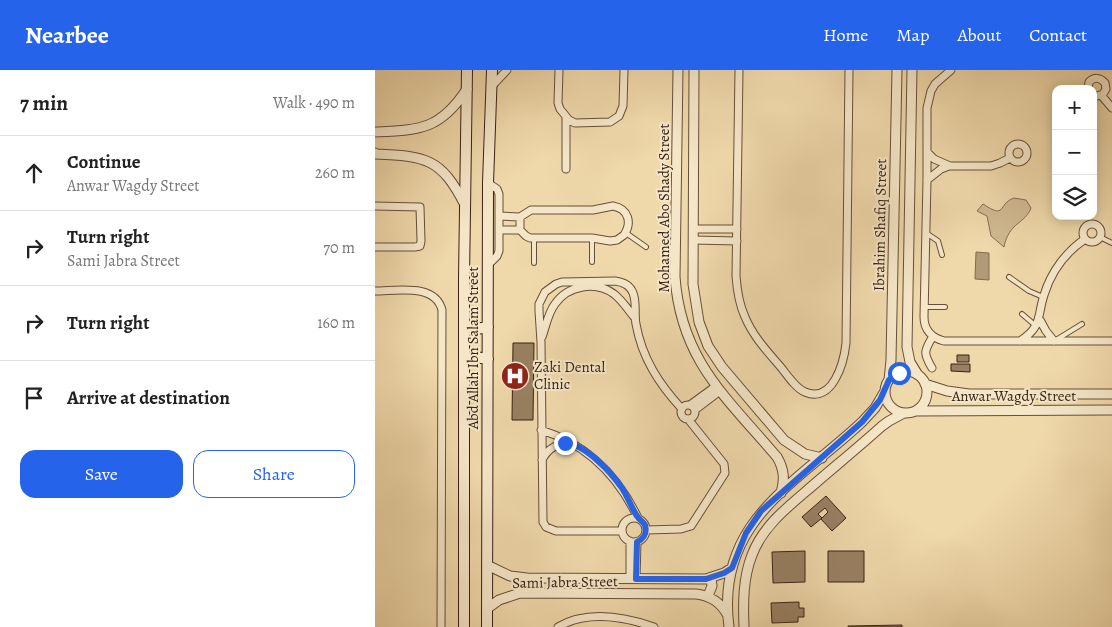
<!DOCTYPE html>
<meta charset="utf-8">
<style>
:root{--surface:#fff;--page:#f2f2f2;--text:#222;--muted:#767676;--line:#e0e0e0;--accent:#2563eb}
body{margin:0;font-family:Alegreya,serif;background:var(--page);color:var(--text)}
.controls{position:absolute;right:15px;top:15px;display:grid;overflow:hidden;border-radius:10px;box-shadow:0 2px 12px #0003}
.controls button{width:45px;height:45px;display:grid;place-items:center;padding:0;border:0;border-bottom:1px solid var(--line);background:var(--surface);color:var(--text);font:25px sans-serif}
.stop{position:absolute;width:15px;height:15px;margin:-11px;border:4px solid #2563eb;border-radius:50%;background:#fff}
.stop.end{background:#2563eb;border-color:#fff;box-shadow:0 1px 5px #0008}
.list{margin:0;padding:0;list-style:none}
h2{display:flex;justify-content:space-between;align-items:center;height:65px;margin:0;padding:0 20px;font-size:21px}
h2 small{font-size:16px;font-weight:400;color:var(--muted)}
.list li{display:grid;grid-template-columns:32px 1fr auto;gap:15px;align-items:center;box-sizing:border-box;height:75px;padding:0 20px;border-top:1px solid var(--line)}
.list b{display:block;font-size:19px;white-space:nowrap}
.list p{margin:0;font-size:16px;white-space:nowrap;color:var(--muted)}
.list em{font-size:16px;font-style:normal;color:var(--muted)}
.actions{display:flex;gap:10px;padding:15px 20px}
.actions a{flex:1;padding:11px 0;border:1px solid var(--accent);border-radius:15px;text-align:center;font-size:18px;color:var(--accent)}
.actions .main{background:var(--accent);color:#fff}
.icon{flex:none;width:28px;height:28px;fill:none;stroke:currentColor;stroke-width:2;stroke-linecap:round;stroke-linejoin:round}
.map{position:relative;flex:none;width:737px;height:557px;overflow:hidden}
header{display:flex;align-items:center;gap:30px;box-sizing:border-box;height:70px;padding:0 25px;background:var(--accent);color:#fff}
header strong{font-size:24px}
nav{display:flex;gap:28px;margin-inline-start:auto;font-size:18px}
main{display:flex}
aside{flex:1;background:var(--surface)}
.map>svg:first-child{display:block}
.green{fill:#d0b990;stroke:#846d52}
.water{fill:#b19a77;stroke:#816a4f}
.building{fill:#988062;stroke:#392114}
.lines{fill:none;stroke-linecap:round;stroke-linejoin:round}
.service-casing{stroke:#664f3a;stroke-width:6}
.minor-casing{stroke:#664f3a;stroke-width:9}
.tertiary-casing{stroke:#664f3a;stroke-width:11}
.secondary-casing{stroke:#392114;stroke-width:12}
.service{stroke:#f5e6c8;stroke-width:4}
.minor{stroke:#f5e6c8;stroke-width:7}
.tertiary{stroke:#f5e6c8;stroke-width:9}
.secondary{stroke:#f5e6c8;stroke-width:10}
.route{stroke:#2563eb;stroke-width:6}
.labels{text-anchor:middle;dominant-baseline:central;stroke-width:4;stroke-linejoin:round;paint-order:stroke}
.street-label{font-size:15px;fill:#392114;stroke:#f5e6c8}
.poi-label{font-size:15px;fill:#392114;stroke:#f5e6c8;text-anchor:start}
</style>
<header>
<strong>Nearbee</strong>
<nav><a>Home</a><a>Map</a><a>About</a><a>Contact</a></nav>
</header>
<main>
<aside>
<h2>7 min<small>Walk · 490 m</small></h2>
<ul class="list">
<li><svg class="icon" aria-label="ahead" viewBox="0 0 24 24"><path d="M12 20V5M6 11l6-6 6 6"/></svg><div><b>Continue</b><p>Anwar Wagdy Street</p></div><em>260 m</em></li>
<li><svg class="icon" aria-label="right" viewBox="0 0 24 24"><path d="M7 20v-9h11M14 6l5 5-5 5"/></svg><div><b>Turn right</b><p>Sami Jabra Street</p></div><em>70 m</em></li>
<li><svg class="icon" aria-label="right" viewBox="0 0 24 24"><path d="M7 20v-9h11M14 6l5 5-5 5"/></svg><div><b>Turn right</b></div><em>160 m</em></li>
<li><svg class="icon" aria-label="arrive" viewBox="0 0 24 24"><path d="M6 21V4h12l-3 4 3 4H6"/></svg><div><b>Arrive at destination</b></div></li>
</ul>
<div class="actions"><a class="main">Save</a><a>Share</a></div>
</aside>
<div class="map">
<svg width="737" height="557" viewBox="0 0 737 557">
<rect width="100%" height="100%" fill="#efd8aa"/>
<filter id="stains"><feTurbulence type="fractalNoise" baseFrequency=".004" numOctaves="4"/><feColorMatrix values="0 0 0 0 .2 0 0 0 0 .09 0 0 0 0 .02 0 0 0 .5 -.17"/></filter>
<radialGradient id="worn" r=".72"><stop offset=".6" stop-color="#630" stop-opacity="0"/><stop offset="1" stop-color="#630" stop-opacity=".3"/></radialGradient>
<path class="green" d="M639,128l12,2 5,8c-6,16 -22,14 -27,39l-13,-11 -4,-20 -10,-5 6,-7c24,16 14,0 31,-6z"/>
<path class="water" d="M601,182l13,1v27l-14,-1z"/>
<path class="building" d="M138,273h21l-1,77h-21z
M582,285h12v7h-12z
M576,294h19v8l-19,-1z
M451,426l20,22 -14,13 -11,-12 7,-7 -3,-4 -7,6 4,4 -11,9 -9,-10z
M430,481v31l-32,1 -1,-31z
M453,481h36v31h-36z
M424,532v6h5v9h-6v5l-26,1 -1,-20z
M527,555v2h-54v-1z"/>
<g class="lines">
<defs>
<path id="service" d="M251,163l20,14
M551,163l12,8 4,14
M725,167l12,6
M217,168v24
M159,193v-25
M634,207l20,14 14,6
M549,237h21
M647,244l14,12
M681,270l26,-16"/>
<path id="minor" d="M184,0l-1,33 2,6 9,11 6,3 35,-1 9,-6 4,-10 1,-36
M364,0l-3,206c1,14 3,28 9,41 8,19 21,33 34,48 7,8 16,23 26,27 28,12 39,-30 41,-49l3,-273
M576,0l-16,14 -4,7 -4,17v72l-3,137c0,13 8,21 20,24h168
M117,16l15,-16
M713,19l1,-7c5,-5 11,-5 16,1l1,6 -3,5 -6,2 -4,-1
M726,25l11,13
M634 83a9 9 0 1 1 18 0a9 9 0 1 1-18 0Z
M553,83l6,6 16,7h41l9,-3 10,-5
M191,99v-51
M552,110l14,-11 8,-3
M0,136l45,1 1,34 -1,5 -5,1h-40
M238,136c16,3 19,17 11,29l-7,5 -7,1 -18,-3h-62l-4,-2 -6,-6v-13l11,-7h62z
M124,146l21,1
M708 163a9 9 0 1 1 18 0a9 9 0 1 1-18 0Z
M318,159h44
M124,160h21
M318,170l44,1
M113,195l9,-9 2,-5v-57l-2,-5 -9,-6
M0,221c22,0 60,-8 67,19l-1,317
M665,250l6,11 8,10
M167,267c4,-11 6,-24 13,-33 13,-19 41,-23 59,-10 9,7 14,16 21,24
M645,271c23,-15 17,-25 24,-46 7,-23 22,-43 41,-56
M557,298c-9,-15 -8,-17 1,-32
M306 342a7 7 0 1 1 14 0a7 7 0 1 1-14 0Z
M315,335l26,-19
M320,340l25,-19
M166,360c46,14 77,46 97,88
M167,390c6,-12 15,-17 29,-17
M247 460a12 12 0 1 1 24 0a12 12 0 1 1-24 0Z
M271,460l35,-1 10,-3 34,-53 -1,-9 -36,-45
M246,461h-65l-10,-4 -3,-5 -2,-180 -2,-31v-7l6,-12 11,-8 6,-2 53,-1c8,1 15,4 18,12 4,10 1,21 3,31 6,34 23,60 46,85
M255,509v-38
M261,509l1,-37
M183,557c29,-17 67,-10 96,0"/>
<path id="tertiary" d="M303,0l-3,207c6,83 51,120 102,180 7,12 8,22 4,36
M319,0l-1,214 6,38 9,24 14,21 62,73 21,14 17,4
M537,0l-5,277 3,15 8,13
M0,62c45,-2 65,-2 92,-43
M0,83v1c51,2 66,4 90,51
M510 322a21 21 0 1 1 42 0a21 21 0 1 1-42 0Z
M514,310l2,-20 6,-290
M550,314l22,7 22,3h143
M541,341l196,-1
M112,495l23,11 17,2 179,1 18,-6 8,-5
M333,526l4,-10 -1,-8
M113,538l11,-8 21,-7 176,1c15,2 24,8 31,20
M354,557c-14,-106 67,-143 133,-205l13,-14 10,-17
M369,557c-1,-24 -1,-49 8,-72 12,-32 41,-52 66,-74 21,-18 43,-36 64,-55l7,-5 15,-8"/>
<path id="secondary" d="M89,255l12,4 12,-2
M89,290l11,-3 13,2
M89,557v-348l3,-209
M112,557l1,-444 4,-113"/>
</defs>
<use href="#service" class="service-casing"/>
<use href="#minor" class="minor-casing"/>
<use href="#tertiary" class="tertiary-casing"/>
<use href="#secondary" class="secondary-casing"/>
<use href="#service" class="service"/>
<use href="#minor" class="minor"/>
<use href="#tertiary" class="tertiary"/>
<use href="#secondary" class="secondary"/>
</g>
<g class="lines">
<path class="route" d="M190,373c20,1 46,29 57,45 6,9 9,19 15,28 2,4 6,5 8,9 2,8 0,13 -8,17l-1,37h70l18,-6 8,-5 14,-35 15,-22 101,-89 18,-22 9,-20 10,-7"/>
</g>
<defs>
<symbol id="hospital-disc" viewBox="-11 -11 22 22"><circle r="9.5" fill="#8f2418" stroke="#f5e6c8"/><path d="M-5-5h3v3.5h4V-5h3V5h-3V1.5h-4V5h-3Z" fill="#fff"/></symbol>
</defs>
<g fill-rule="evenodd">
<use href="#hospital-disc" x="124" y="290" width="32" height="32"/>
</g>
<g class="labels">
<g class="street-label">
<text transform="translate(289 138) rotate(-90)">Mohamed Abo Shady Street</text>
<text transform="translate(505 155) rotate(-89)">Ibrahim Shafiq Street</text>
<text transform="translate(98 278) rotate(-90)">Abd Allah Ibn Salam Street</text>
<text x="639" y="326">Anwar Wagdy Street</text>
<text transform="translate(190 512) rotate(-1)">Sami Jabra Street</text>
</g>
<g class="poi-label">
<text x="159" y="297">Zaki Dental<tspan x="159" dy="17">Clinic</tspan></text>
</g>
</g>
<rect width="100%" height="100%" filter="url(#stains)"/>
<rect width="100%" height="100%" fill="url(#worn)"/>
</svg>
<div class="controls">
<button>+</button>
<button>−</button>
<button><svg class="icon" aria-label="layers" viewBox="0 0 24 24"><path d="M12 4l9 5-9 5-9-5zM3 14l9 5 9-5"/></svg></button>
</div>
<div class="stop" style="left:524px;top:303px"></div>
<div class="stop end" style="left:190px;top:373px"></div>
</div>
</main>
